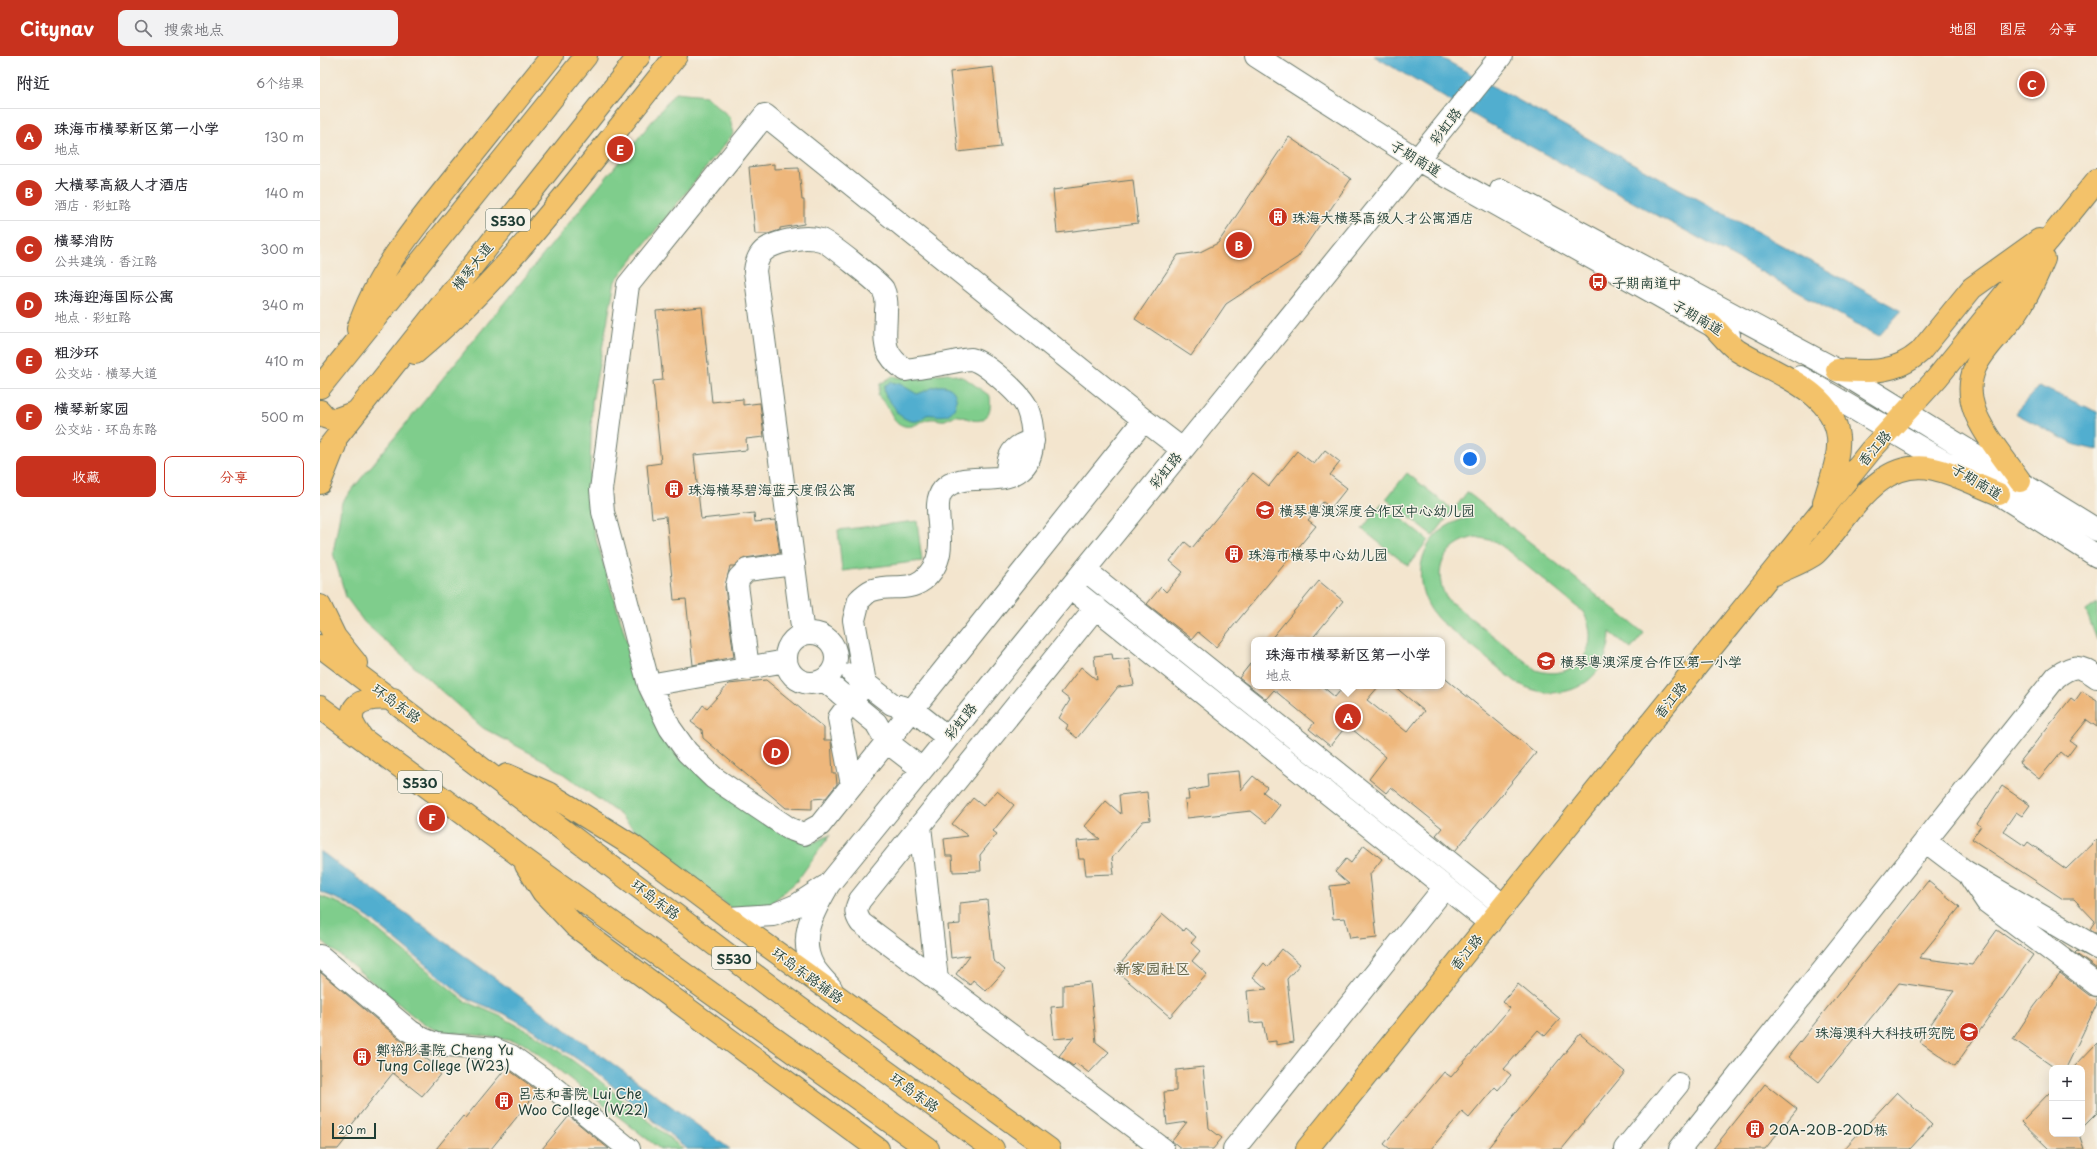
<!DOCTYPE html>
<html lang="zh">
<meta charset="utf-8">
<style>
:root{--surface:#fff;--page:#f2f2f3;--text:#2b2b33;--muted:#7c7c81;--line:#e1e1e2;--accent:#c8321e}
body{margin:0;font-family:"Playpen Sans","LXGW WenKai TC",sans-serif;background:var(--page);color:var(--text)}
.controls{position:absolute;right:12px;bottom:12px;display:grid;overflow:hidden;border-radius:8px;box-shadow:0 4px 16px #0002}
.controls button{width:36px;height:36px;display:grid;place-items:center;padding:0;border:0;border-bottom:1px solid var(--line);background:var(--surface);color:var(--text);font:20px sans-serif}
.scale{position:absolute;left:12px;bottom:10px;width:44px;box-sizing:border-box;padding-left:4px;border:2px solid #1f3d34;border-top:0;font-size:11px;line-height:14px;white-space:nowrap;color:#1f3d34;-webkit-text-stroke:3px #f7f3e8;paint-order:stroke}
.you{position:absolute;left:1150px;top:403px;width:14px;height:14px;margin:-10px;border:3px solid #fff;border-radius:50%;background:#1a73e8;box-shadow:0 0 0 6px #1a73e833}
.badge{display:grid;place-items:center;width:26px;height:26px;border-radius:50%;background:var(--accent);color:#fff;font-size:13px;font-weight:700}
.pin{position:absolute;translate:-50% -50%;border:2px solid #fff;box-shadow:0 1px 4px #0006}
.popup{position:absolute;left:931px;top:581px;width:194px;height:52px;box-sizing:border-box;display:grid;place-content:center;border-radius:8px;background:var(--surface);filter:drop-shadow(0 1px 3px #0005);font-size:13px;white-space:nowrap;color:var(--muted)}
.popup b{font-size:15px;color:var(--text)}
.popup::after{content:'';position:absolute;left:50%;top:100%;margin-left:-8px;border:8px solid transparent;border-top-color:var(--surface)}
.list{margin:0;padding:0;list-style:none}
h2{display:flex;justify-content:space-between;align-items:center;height:52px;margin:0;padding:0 16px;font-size:17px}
h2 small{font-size:13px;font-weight:400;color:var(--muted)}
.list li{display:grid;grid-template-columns:26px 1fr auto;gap:12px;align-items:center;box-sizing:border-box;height:56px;padding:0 16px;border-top:1px solid var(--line)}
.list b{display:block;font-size:15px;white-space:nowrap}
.list p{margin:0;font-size:13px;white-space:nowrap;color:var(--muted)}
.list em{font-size:13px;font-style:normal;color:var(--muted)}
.actions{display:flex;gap:8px;padding:12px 16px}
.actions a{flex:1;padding:9px 0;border:1px solid var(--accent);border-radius:8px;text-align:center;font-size:14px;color:var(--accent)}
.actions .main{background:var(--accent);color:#fff}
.icon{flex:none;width:22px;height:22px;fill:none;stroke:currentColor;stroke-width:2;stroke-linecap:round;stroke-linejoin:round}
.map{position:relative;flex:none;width:1777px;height:1093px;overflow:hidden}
header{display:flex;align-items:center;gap:24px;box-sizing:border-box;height:56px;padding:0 20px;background:var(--accent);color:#fff}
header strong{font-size:19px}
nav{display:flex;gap:22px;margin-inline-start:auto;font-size:14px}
.search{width:280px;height:36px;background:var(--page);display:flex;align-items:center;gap:10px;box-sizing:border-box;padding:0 14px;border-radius:8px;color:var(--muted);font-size:15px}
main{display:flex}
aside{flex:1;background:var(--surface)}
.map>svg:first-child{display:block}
.green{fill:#7fcd8c;stroke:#4f8560;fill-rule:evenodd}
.water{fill:#51aecf;stroke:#387682}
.building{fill:#eeb77b}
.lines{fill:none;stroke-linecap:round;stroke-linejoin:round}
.minor-casing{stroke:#69786a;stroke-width:24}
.major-casing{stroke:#69786a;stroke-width:24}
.minor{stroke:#fff;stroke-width:22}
.major{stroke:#f3c26a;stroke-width:22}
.labels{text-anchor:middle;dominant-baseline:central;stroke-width:3;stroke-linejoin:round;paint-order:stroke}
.shield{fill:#f7f3e8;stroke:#60746a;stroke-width:1}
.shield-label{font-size:13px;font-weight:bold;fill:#1f3d34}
.street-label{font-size:14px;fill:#1f3d34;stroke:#f7f3e8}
.poi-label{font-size:14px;fill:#1f3d34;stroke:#f7f3e8;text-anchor:start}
.neighbourhood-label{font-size:15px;font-weight:bold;fill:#67684d;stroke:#f7f3e8}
</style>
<header>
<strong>Citynav</strong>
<div class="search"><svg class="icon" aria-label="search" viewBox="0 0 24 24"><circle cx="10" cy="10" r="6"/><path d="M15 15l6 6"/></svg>搜索地点</div>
<nav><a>地图</a><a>图层</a><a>分享</a></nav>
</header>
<main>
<aside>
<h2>附近<small>6个结果</small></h2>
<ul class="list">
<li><span class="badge">A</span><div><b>珠海市横琴新区第一小学</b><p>地点</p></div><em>130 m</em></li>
<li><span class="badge">B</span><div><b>大橫琴高級人才酒店</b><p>酒店 · 彩虹路</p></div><em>140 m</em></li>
<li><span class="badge">C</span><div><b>橫琴消防</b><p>公共建筑 · 香江路</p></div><em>300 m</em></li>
<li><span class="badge">D</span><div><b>珠海迎海国际公寓</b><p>地点 · 彩虹路</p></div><em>340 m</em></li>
<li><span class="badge">E</span><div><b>粗沙环</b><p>公交站 · 横琴大道</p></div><em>410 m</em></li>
<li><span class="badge">F</span><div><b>横琴新家园</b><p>公交站 · 环岛东路</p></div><em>500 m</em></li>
</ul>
<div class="actions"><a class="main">收藏</a><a>分享</a></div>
</aside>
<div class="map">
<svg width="1777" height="1093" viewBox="0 0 1777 1093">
<rect width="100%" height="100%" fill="#f7f3e8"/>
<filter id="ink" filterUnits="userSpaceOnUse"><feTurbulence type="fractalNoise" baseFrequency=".025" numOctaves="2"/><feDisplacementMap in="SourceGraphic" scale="8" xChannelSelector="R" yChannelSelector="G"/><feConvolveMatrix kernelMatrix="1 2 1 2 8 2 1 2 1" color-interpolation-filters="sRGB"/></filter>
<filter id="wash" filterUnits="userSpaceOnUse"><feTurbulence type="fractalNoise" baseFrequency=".012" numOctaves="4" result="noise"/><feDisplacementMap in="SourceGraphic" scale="16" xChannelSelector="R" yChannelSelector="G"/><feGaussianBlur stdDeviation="0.9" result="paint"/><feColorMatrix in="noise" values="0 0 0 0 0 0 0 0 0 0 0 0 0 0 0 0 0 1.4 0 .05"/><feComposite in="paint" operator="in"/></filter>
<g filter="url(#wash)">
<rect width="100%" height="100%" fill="#f3e5ce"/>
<path class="green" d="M355,37l30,3 25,21 3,17 -118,147 -23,121 -3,104 5,26 48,159 35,65 121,84 14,3 18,-8 -33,46 -31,27 -34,1 -85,-66 -28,-29 -72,-52 -64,-34 -119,-106 -18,-25 -13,-44 9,-51z
M628,317l17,5 25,18c1,9 1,20 -9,24 -10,3 -18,-6 -27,-4 -3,1 -6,3 -9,4 -4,1 -10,-2 -15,-1 -12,2 -18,13 -32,4 -5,-4 -7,-10 -10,-15 -2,-5 -7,-8 -10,-12l2,-12 13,-8 9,2z
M1087,417l46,37 -20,26 -47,-37z
M1147,436l177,141 -13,16 -21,-17c-1,53 -51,76 -94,50l-76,-61c-34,-35 -23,-92 28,-103l-13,-10zM1156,481l18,4 8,5 81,66c21,35 -8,71 -47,58l-89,-71c-16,-28 -3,-56 29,-62z
M1062,447l46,37 -20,26 -46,-37z
M597,465l5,40 -80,10 -4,-41z
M1777,547v37l-11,-29z
M0,840l21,8 21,13 103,84 37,16 44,24 49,36 88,72h-23l-136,-106 -40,-7 -45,-5 -16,-7 -103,-85z"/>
<path class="water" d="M1054,0h64l463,255 -22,25 -395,-215z
M571,326l9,2 17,10c8,-2 19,-10 27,-8 16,2 16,25 2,29 -6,2 -12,-1 -19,0 -3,1 -4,3 -7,5 -8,4 -17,-2 -23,-7 -3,-11 -16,-15 -12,-28z
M1719,330l58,26v38l-22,-5 -60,-32z
M0,795l410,298h-43l-91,-77 -54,-37 -39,-22 -37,-15 -97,-80 -27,-17 -22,-9z"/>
<g id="blocks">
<path class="building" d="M673,11l8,80 -43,5 -8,-80z
M969,81l62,42 -53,78 -72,47 -35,52 -56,-37 43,-64 22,-3 18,-9z
M454,108v5l25,-1 3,32h2v24l-24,4v2l-12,4h-13l-6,-67z
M813,124l5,43 -81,10 -4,-43z
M382,251l10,95 31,-3v6l17,-2 4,34 -18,2 1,11 -53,5 7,64 53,-6 1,9 20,-2 5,33 -35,5 -11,8h-4l-5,21 9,70 -41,8 -7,-66 -12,1 -8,-84 -14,2 -5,-53 14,-2 -8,-82 10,-1 -7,-69z
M1005,394l15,12 -10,13 17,13 -16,20 -8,-6 -15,18 8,6 -100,121 -18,-15 -6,7 -45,-35 14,-17 5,5 17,-20 -13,-11 15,-19 7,6 61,-75 16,13 28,-35 17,13z
M999,525l24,20 -32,39h-41z
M792,598l1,6 16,-2 5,27 -16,2 -41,51 -11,-9 2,-4 -9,-7 11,-18 -9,-7 20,-26 16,13 -3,-24z
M934,603v27h68l13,11 9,-11h35l-12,14 40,32 17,-21 -30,-25h48v-10l94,77 -81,98 -19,-16 6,-7 -51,-41 -5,6 -17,-14 17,-22 -39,-32 -17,21 -21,-17 5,-6 -40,-33 -8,9 -27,-21z
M446,624l58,48v12h7l2,34h3l1,10 -11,14 -14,1v10l-26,-1 -83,-70 -1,-8 -11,-8 12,-17 4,3 22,-24z
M1762,635l15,9v27l-10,-7 -17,21 6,4 -9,12 -6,-5 -22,27 -20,-16 52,-65 4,3z
M919,715l2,19 12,-14 14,11 -4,5 17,13 -14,18 -15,-12 -64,7 -2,-18h4l-1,-9 20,-4 -1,-13z
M1682,730l28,19 -8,11 -6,-4 -13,19 22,15 3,-4 38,27 31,-30v95l-7,-5 5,-8 -21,-22h-11l-91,-60 9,-13 -4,-2z
M677,735l17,14 -21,26 4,3 -17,21 1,16 -28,1 -1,-16h-6l-2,-17 24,-3 -16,-12 21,-26 10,8z
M827,736l3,28 -7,1 -31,37 2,16 -28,1 -2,-16h-5l-2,-18 23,-2 -15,-13 21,-25 15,13 -2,-19z
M1044,789l18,14 -12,15 7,64 -18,2 -1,-3 -8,1 -5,-20 -12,1 -3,-33 19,-2 -14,-12 11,-13 5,4z
M1608,825l32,26 -41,51 53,7 25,-35 36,25 -78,111 -36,-25 35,-50 -55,-8 -80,99 -31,-25z
M667,844l6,60 12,10 -19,21 -13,-11 -3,5 -14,-11 14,-19 -19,3 -3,-33 12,-1v-21z
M843,858l20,17 2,-3 11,9 -5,6 9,8 -8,10 15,13 -37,43 -55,-47z
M962,893l18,15 -13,15 7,63 -18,3v-4l-9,1 -4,-20 -13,1 -3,-32 20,-2 -14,-12 11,-14 4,4z
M1757,895l20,9v9l-22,-16z
M0,916l82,69 41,30 -21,25 -29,-23 -43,54 3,3 -15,19h-18z
M1740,917l29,22 8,2v7l-31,64h-11l-42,-29 21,-32z
M770,926l6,60 13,10 -20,21 -13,-10 -3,3 -14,-10 15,-19 -20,2 -3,-32 12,-1v-21z
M1198,928l42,35 -15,17 -7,-6 -34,39 7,6 -13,15 -3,-3 -26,31 -7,-6 -31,37h-41l-6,-5 60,-72 7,5 59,-69 -7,-6z
M1260,978l45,38 -63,77h-75z
M1777,987v70l-15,15v-60h-9z
M883,1011l6,61 13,10 -9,11h-31l-10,-8 15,-19 -20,3 -3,-33 12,-1v-21z
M186,1012l32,23 -47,58h-55l27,-33 2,2z
M1445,1028l32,25 -32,40h-52z
M1732,1034v44h27l5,15h-35l-28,-27z
M1577,1036l35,33 -22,24h-66z
M249,1060l40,33h-67z"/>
</g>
</g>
<g filter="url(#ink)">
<use href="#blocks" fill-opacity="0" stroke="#69786a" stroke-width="1"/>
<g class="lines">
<defs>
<path id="minor" d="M936,0l162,104 311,175
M1181,134l343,184 253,156
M1480,321l199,117 98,62
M824,364l-324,405 -16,9 -14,-5 -76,-51 -27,-26 -17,-24 -21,-43 -46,-173 -2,-22 27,-205 137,-170 379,305 38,29
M687,420c0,-20 5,-31 26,-35
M765,514l419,336
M751,532l419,335
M776,551l-236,293c-5,9 -5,14 1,23l302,226
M466 602a25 25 0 1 1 50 0a25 25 0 1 1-50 0Z
M483,578l-48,-363c2,-16 8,-23 24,-28 14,-4 27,-7 42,-3 7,2 58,43 62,49 3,6 4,15 3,21 0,29 -7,41 19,60 16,-2 32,-5 48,-8 5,-1 13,-3 18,-3 14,3 51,36 56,49 7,18 10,49 -7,62 -21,17 -60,0 -77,20 -16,19 14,62 -20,90 -16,12 -33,4 -50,10 -5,1 -10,7 -14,10l-5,20 11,63 -26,35 13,67
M428,612l-11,-83 2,-7 8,-8 47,-6
M533,618l39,30 21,6 34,27
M504,624l52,43 11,19 35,27
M329,629l137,-24
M600,770l17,154
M1605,785l41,31 131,76
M1651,822l16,24 110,83
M409,862l44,-3 24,-10 29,-19
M0,900l90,75 13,8 13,5 58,5 17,7 32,23 86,70
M511,932c-6,-7 -13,-14 -18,-22 -16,-30 2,-57 16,-82 225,-276 449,-551 672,-828
M914,1093l211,-262
M1305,1093l53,-65
M1360,1093l376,-472c18,-13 23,-12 41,0"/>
<path id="major" d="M1392,269c8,8 16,19 26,26 35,22 95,39 100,86 2,21 -9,46 -14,66
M38,273c19,-59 61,-107 99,-155 32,-39 63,-79 95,-118
M95,297c101,-85 178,-195 261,-297
M1517,314c32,2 58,4 83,-18l52,-64 67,-48
M0,331l266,-331
M0,355l5,6 9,3 22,-8
M0,402l319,-402
M1700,425c-15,-22 -38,-48 -46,-72 -16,-48 27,-68 47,-103 9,-14 16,-31 23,-47
M0,427l15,-38
M1455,518c11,-6 32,-13 41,-21 33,-33 60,-97 118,-84 22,5 44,17 65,25
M0,550l15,31 21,26
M0,590l456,345 217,158
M0,651l200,149 408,293
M42,682c-4,-6 -10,-13 -10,-20 -1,-21 27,-20 41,-19
M187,719l41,18 85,53 96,72 320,231
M206,809l17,27 32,34 303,223
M987,1093l564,-699 66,-72 160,-198"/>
</defs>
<use href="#minor" class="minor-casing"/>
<use href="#major" class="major-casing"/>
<use href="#minor" class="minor"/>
<use href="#major" class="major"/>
</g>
</g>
<defs>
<symbol id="building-disc" viewBox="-11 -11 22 22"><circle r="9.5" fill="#c8321e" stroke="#f7f3e8"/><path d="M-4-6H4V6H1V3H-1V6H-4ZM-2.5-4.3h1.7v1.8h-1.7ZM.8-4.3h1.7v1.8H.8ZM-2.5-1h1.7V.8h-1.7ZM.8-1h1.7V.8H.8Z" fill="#fff"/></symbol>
<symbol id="bus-disc" viewBox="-11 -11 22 22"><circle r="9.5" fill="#c8321e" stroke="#f7f3e8"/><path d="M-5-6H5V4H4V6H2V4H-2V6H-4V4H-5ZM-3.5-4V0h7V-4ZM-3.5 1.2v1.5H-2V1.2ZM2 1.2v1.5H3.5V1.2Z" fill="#fff"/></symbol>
<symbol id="school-disc" viewBox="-11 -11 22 22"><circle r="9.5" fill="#c8321e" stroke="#f7f3e8"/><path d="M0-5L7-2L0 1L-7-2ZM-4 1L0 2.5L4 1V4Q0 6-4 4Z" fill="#fff"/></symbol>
<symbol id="university-disc" viewBox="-11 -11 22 22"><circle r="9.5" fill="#c8321e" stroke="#f7f3e8"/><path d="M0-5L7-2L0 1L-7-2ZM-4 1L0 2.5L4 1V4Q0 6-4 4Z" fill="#fff"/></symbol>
</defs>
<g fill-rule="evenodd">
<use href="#building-disc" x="947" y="150" width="22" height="22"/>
<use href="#bus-disc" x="1267" y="215" width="22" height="22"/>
<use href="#building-disc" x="343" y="422" width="22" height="22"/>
<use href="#school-disc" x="934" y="443" width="22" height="22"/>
<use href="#building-disc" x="903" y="487" width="22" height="22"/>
<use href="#school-disc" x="1215" y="594" width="22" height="22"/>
<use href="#university-disc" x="1638" y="965" width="22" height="22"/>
<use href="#building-disc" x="31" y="990" width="22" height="22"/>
<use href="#building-disc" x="173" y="1034" width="22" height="22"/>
<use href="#building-disc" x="1424" y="1062" width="22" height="22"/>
</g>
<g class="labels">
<g class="shield">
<rect x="166" y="153" width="44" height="22" rx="3"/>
<rect x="78" y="715" width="44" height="22" rx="3"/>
<rect x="392" y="891" width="44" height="22" rx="3"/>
</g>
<g class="shield-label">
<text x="188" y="164">S530</text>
<text x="100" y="726">S530</text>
<text x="414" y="902">S530</text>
</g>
<g class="street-label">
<text transform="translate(1125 70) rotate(-52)">彩虹路</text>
<text transform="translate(1096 102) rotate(31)">子期南道</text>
<text transform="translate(152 210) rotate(-52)">横琴大道</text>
<text transform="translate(1378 261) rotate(30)">子期南道</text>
<text transform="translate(1554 392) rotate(-49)">香江路</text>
<text transform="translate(845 414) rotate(-51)">彩虹路</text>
<text transform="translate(1657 425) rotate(31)">子期南道</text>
<text transform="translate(1350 644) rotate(-51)">香江路</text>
<text transform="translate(77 647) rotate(36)">环岛东路</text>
<text transform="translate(640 665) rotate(-51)">彩虹路</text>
<text transform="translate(336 843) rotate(37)">环岛东路</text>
<text transform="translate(1146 896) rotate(-51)">香江路</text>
<text transform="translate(488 919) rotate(36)">环岛东路辅路</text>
<text transform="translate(595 1036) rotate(36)">环岛东路</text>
</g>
<g class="poi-label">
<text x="972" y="161">珠海大横琴高级人才公寓酒店</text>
<text x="1292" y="226">子期南道中</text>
<text x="368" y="433">珠海横琴碧海蓝天度假公寓</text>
<text x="959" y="454">横琴粤澳深度合作区中心幼儿园</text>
<text x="928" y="498">珠海市横琴中心幼儿园</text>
<text x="1240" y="605">横琴粤澳深度合作区第一小学</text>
<text x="1635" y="976" text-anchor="end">珠海澳科大科技研究院</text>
<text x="56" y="993">鄭裕彤書院 Cheng Yu<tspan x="56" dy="16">Tung College (W23)</tspan></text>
<text x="198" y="1037">呂志和書院 Lui Che<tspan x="198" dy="16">Woo College (W22)</tspan></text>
<text x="1449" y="1073">20A-20B-20D栋</text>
</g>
<g class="neighbourhood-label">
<text x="833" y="911">新家园社区</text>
</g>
</g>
</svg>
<div class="controls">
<button>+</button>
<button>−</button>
</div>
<div class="scale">20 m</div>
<div class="you"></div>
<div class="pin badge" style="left:1028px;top:661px">A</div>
<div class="popup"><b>珠海市横琴新区第一小学</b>地点</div>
<div class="pin badge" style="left:919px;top:189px">B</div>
<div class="pin badge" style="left:1712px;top:28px">C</div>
<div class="pin badge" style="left:456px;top:696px">D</div>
<div class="pin badge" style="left:300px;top:93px">E</div>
<div class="pin badge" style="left:112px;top:762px">F</div>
</div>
</main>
